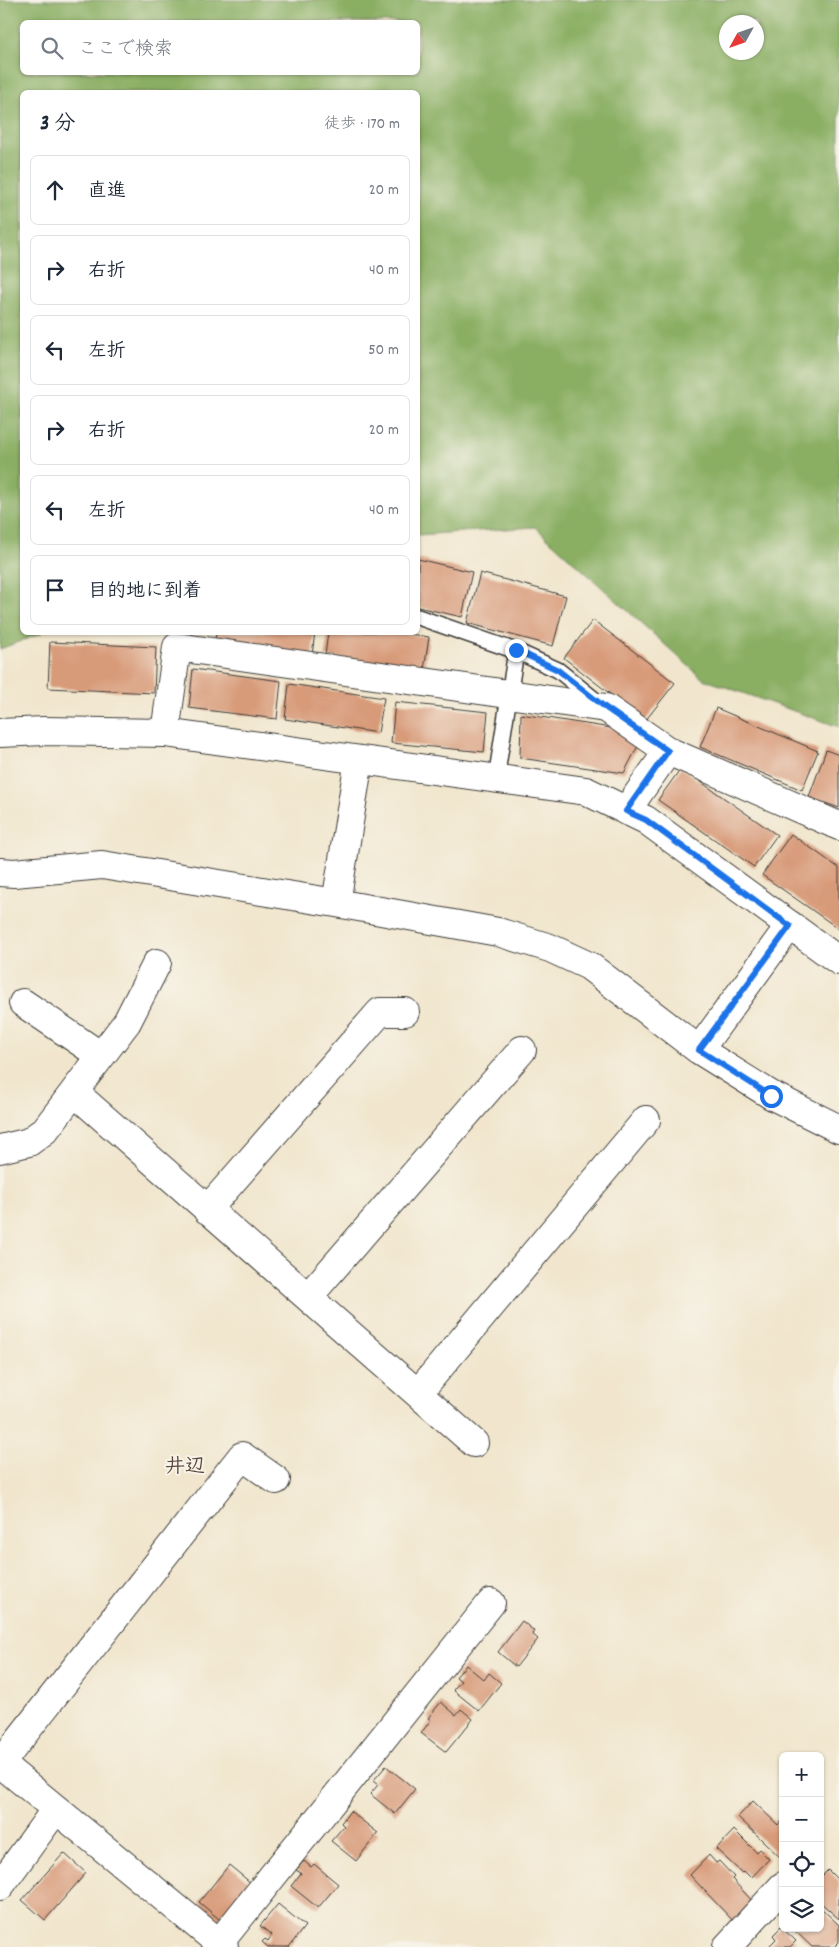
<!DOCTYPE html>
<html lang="ja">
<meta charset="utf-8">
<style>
:root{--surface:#fff;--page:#f6f6f7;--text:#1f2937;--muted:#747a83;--line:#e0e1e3}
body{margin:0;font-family:Dekko,"Klee One",sans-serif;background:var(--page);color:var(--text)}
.controls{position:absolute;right:15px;bottom:15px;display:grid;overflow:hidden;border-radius:8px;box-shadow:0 1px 4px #0004}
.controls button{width:45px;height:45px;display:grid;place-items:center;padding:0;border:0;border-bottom:1px solid var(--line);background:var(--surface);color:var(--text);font:25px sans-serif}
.compass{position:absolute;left:719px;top:15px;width:45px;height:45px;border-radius:50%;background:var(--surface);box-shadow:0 1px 4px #0004;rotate:230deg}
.stop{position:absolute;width:15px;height:15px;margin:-11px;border:4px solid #1a73e8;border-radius:50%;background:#fff}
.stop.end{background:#1a73e8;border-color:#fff;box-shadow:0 1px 5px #0008}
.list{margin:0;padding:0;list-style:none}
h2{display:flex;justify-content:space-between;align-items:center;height:65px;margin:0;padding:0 20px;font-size:21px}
h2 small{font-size:16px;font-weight:400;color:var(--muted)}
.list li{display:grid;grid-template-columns:32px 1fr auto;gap:15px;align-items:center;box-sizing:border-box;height:70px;margin:0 10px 10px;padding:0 10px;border:1px solid var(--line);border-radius:8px}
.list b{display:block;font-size:19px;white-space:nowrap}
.list em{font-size:16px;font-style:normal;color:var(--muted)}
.icon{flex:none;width:28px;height:28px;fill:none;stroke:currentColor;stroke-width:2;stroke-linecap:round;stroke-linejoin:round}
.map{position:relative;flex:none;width:839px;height:1947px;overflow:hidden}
.search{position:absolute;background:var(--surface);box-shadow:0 1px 4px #0004;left:20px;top:20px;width:400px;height:55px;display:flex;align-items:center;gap:12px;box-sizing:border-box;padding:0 18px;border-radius:8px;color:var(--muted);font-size:19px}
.panel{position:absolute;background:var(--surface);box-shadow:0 1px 4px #0004;left:20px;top:90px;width:400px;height:545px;border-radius:8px}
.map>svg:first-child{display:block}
.forest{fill:#8aaf64;stroke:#536640;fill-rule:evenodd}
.building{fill:#d89b7a}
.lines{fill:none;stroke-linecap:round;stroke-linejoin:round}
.lane-casing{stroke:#3c3a37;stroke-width:18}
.street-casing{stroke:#3c3a37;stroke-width:30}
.secondary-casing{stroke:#3c3a37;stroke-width:30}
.lane{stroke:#fff;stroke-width:15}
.street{stroke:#fff;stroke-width:28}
.secondary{stroke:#fff;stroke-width:28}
.route{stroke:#1a73e8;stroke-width:6}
.labels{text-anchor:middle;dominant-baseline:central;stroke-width:4;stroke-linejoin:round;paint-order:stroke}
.quarter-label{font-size:20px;font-weight:bold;fill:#5e483d;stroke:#f7f3e8}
</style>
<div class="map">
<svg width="839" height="1947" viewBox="0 0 839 1947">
<rect width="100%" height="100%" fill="#f7f3e8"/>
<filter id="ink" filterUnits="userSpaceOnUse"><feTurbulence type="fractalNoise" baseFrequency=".02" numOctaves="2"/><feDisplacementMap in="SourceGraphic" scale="10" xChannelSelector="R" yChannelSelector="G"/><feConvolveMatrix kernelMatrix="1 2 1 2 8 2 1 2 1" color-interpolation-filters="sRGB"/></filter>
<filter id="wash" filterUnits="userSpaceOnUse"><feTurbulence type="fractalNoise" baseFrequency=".0096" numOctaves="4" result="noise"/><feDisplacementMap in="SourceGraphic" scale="20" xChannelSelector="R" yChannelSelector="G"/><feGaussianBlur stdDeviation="1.12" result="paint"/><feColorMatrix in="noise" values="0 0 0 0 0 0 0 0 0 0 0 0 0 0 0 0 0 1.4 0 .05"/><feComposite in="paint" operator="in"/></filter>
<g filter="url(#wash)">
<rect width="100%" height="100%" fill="#f1e6cd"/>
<path class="forest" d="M0,0h839v727l-136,-48 -168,-152 -117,8v-443h-396v540l20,1 -42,16zM22,22h396v50h-396zM726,22h30v30h-30z"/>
<g id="blocks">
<path class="building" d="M418,559l54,13 -10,45 -44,-10z
M480,573l86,23 -13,50 -86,-23z
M593,620l82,63 -30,38 -81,-63z
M216,632h99l-3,23 -97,-13z
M328,632h68l33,5 -5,33 -99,-14z
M50,642l106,5 -2,46 -106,-5z
M193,669l88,12 -4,38 -88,-11z
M289,684l95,14 -6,35 -93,-14z
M395,702l93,10 -4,40 -93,-9z
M716,708l102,43 -16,39 -102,-43z
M521,714l97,15 22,13 -16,31 -104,-15z
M826,750l13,5v53l-30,-11z
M681,768l96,67 -23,32 -96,-67z
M791,834l48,34v61l-77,-54z
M522,1621l12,10 -2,3 6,5 -22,28 -18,-15z
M466,1665l18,15 5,-7 12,10 -22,28 -26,-21 8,-9 -5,-4z
M441,1702l15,13 5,-6 12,10 -27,33 -25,-19 10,-13 -3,-2z
M386,1766l29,23 -20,25 -25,-20 8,-9 -5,-4z
M753,1801l25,24 2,-3 3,2v36l-45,-43z
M350,1811l28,22 -22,28 -25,-20 13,-15 -3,-3z
M734,1830l22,22 3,-3 10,10 -18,19 -7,-7 -2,2 -26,-24z
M64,1853l22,20 -41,47 -23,-20z
M709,1855l7,8 3,-2 15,16 -2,2 22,24 -20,19 -44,-47z
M304,1861l7,6 3,-3 24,20 -20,24 -27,-22 10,-13 -5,-3z
M229,1865l22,18 -31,37 -21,-18z
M828,1870l11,11v38l-19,-17v-24z
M278,1904l27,22 -16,21h-21l-6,-5 3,-3 3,2 4,-6 -12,-9z
M820,1907l19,18v17l-5,5h-22l-20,-19h28z
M781,1927l15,14 -6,6h-22l8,-8 -3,-4z"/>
</g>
</g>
<g filter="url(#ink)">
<use href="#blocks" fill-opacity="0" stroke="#3c3a37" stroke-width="1"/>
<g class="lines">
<defs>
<path id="lane" d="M418,617l98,34 42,19 42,34
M496,779l20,-128"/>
<path id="street" d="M165,733l12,-86 429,61 62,43 171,75
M626,811l42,-60
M0,872l14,1 88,-8 234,38 162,29 52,16 39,18 110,84 72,45 68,34
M336,903l23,-143
M23,1003l78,53
M699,1050l91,-125
M74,1092l400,351
M0,1149l29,-7 16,-12 82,-108 30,-59
M207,1210l173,-198h25
M308,1297l214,-247
M418,1393l228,-273
M0,1763l224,184
M0,1764l242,-308 34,24
M0,1886l56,-77
M219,1943l272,-340
M727,1947l56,-61"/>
<path id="secondary" d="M0,733l44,-2 121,2 421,58 60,29 193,141"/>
</defs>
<use href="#lane" class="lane-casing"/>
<use href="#street" class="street-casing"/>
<use href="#secondary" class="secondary-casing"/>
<use href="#lane" class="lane"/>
<use href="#street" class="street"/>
<use href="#secondary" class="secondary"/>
</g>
</g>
<g class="lines" filter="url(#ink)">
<path class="route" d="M516,650l42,20 48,38 62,43 -42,60 20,9 144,106 -91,124 72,46"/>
</g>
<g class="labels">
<g class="quarter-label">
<text x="185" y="1468">井辺</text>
</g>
</g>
</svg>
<div class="controls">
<button>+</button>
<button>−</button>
<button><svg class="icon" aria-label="locate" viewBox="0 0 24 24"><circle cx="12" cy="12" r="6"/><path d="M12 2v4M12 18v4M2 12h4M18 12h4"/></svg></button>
<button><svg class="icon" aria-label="layers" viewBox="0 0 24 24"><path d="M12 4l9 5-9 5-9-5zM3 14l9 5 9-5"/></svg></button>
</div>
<svg class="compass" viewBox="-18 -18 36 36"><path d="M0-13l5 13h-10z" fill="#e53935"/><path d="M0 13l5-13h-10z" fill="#747a83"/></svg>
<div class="stop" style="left:771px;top:1096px"></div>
<div class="stop end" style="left:516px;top:650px"></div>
<div class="search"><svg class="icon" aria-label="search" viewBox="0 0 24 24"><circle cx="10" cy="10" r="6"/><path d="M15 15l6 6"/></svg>ここで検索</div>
<section class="panel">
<h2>3 分<small>徒歩 · 170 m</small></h2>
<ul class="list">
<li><svg class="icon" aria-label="ahead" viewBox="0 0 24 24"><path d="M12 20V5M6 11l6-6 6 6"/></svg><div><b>直進</b></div><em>20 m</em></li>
<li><svg class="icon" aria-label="right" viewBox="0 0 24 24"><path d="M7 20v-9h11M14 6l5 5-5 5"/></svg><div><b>右折</b></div><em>40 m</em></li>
<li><svg class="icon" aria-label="left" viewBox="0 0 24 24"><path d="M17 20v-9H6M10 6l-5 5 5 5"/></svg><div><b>左折</b></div><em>50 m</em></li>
<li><svg class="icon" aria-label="right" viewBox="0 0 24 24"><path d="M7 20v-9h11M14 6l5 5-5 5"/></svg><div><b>右折</b></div><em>20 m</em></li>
<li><svg class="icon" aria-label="left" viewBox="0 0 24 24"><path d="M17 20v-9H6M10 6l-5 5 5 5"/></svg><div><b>左折</b></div><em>40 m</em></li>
<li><svg class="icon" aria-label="arrive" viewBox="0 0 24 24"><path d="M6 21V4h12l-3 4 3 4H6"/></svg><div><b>目的地に到着</b></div></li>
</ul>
</section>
</div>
